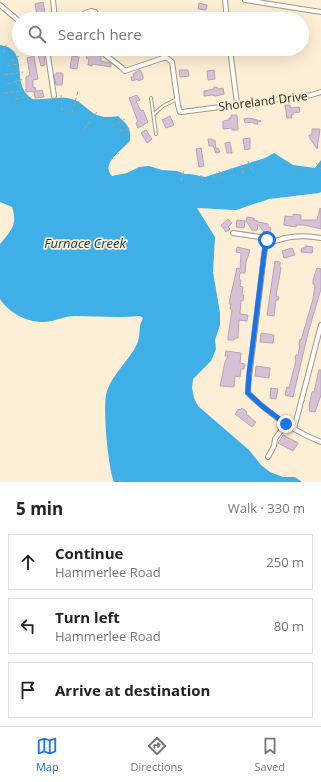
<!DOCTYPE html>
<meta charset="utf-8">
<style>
:root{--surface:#fff;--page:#f6f6f6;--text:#222;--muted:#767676;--line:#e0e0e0;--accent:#1a73e8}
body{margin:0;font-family:"Open Sans",sans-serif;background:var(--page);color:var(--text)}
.stop{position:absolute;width:12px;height:12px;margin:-9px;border:3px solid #1a73e8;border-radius:50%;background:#fff}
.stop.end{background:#1a73e8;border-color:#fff;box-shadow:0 1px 4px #0008}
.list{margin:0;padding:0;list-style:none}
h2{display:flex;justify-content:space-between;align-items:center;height:52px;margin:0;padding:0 16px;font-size:17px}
h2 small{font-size:13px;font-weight:400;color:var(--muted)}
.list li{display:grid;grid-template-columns:26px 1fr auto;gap:12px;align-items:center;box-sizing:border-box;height:56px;margin:0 8px 8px;padding:0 8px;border:1px solid var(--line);border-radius:0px}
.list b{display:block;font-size:15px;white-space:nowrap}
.list p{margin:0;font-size:13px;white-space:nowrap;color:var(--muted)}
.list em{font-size:13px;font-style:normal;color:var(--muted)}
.icon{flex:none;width:22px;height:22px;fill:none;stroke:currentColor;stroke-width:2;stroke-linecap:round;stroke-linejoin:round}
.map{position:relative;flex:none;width:321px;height:482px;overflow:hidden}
.search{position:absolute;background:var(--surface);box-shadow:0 4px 16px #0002;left:12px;right:12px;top:12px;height:44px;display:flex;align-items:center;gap:10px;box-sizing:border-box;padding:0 14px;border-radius:22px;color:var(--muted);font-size:15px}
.sheet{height:244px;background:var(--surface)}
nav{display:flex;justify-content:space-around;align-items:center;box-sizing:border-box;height:56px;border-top:1px solid var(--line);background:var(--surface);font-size:11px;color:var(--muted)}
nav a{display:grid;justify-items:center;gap:2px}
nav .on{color:var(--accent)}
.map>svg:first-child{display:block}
.water{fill:#3eafe7}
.building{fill:#d7c1d5;stroke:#b9a3b6}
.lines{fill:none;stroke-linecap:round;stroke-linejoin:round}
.service-casing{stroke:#a5977f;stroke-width:4}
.minor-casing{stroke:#a5977f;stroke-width:6}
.path{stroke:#ada38f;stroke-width:1;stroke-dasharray:4 2;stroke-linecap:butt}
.service{stroke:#fff;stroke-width:2}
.minor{stroke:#fff;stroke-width:4}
.route{stroke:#1a73e8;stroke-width:5}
.labels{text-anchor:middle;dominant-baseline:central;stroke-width:3.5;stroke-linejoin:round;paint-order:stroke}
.street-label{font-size:12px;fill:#241f16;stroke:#fdefd5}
.water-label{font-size:13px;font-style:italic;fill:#15435a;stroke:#fdefd5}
</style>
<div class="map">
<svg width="321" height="482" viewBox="0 0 321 482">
<rect width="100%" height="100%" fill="#fdefd5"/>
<path class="water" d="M0,45c28,4 14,31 25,47 2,3 5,5 7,7 11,1 25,-2 35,-1 22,3 21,24 51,18 10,9 13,12 12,25 -8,9 -30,23 -18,35l15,-3 12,-6 10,-1 13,4 15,1 8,3h5l15,3 60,-19 9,-5 19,12 22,3 6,-8v32l-2,1 -50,6 -33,11 -39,-2 18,29 -2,35 7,41v12l-5,15 1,9 -5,12 -18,18 -1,9 2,10 4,8 51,44 12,15 9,7 13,5h12l7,5h-188c-6,-14 -12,-78 -7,-91 6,-18 22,-30 30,-47 3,-7 2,-11 3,-18 0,-2 2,-5 3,-8l-3,-2c-22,2 -44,0 -65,0 -11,0 -20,5 -30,6 -17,1 -36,-9 -45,-23v-55c11,-13 18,-20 12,-37l-12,-5z"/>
<path class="building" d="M43,2l2,11 -8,2 -2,-11z
M199,3l8,2 -1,5 -8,-1z
M44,53l1,12 -4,1 -3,-11z
M87,55l14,1v5l9,2 1,1v3l-19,-3v2l-4,-1 1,-6 -3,-1z
M34,56l4,23 -5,1v8l2,-1 1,4 -10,1v-15l4,-2 -3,-17z
M72,56l7,1 -2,12 -7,-1z
M140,70l3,5v4l-5,2v-2l-6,2 -1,-4h3l-1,-3z
M179,70h9l1,6 -9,1z
M214,70l1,9 -7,1 -1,-9z
M56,73h6l1,2 -1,10h-6l-2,-10h2z
M214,87h3l1,2 5,-1 1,6 -8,2 -4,-1 -8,1v-5l10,-2z
M42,90l2,7 -9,1 -1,-6z
M137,95l3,5 -4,1 5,10 2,-1 5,12 -10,6 -2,-5 2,-1 -9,-24z
M285,105h5v2l2,1 7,-1 1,5 -7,1v2h-2l1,3h-5z
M231,115h6l1,15h-6v-2l-9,1v-8l6,-1v-2h2z
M170,116l4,9 -8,3 -4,-8z
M249,118l12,3 -4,1 1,2h-4v-2l-9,1 -1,-4z
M312,129h8l-3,20 -8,-12v-2h3z
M146,130l6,9 -5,4 -6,-10z
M250,138v11l-5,1 -2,-11z
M208,139h4l1,2 2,-1 1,9 2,-1 2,4 -4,1 -3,-7h-4z
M230,142l2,11h-5l-2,-10z
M201,148l3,18 -5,1 -3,-18z
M320,208l1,1v20l-17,-4h-8v2l-12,-2 1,-9 8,1v-3l8,1v5h16z
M247,217l7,1v2l4,1v1l10,2v3l3,1 -1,5 -6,-1 -6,-8 -1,6h-5l-6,-9z
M228,219l4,4 -4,4 2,2 -4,3 -5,-7z
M237,220l8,1 -1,7 -8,-1z
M305,246l8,1 -1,6 -11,-1 1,-4h3z
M237,247l13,3 -4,12 -1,11h-5l-1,7h2l-1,6 3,1 -1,8h2l-1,6 -2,-1 -1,14 8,1 -1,6 -8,-1 -1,18h-3l-1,2h-6v-3l4,-27 -2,-1 1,-5h-2l2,-10 6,-26 3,1 1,-16 -5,-1z
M292,248l3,7 -11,3 -2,-7z
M275,261l5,1v5l1,1 -5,28 3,1 -1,3h-2l-2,16 -7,-1z
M317,268l4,1v20l-13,44 -15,64 -8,-2 2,-8 2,1 7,-28 -1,-1 1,-4h2l2,-10h-1l1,-6 1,1 12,-41 2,-14 -2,-1v-4z
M261,333l13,2 -1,8 -13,-1z
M226,351l15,2 -1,10 5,1 -1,5h-3l-1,8 -5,-1 -1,11 -14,-1 5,-24 3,-6h-3z
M256,366l14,2 -1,10 -14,-2z
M319,370h2v25l-6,17 -6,-1 1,-5h-1l3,-14h2z
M271,388l7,1 -2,10 -6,-1z
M242,408l5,4 -1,2 10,8 -4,5 -17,-13 4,-5 1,1z
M283,435l15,8 -5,8 -15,-8z"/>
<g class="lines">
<defs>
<path id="service" d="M151,98l5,36
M154,114l9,-8 14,-7"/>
<path id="minor" d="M53,0l2,19
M225,0l2,19
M245,0l76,12
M0,5l19,16
M78,19l7,-6 6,-2 4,1 4,7
M47,49l7,47
M88,49l2,3 6,-1 2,-2
M104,49v5l17,13
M230,49l7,55
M122,68l3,3 38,-13h4l5,4 6,43 2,7h2l129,-17 10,-3
M233,233l27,4 12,6
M321,238c-17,-3 -43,-3 -56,10l-17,138v7l3,3c20,19 44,36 70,46
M294,429l27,-104
M268,457l6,-11 1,-7 11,-15"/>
</defs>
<use href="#service" class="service-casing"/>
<use href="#minor" class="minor-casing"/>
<path class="path" d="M3,53l3,-8
M11,61l8,-5
M7,66l11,-2
M4,75l19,-3
M7,84l17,-5
M4,93l19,-2
M61,95l1,15
M15,99l13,-2
M72,113l6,-22
M112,126l13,-7
M84,129l13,-17
M120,131l11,-3
M113,148l6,6
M248,161l4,10h2
M316,163l5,6
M241,164l2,9
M231,168l3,8
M219,171l3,7
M213,174l2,7
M201,175l2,8
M181,181l3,-11"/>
<use href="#service" class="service"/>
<use href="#minor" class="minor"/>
</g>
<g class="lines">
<path class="route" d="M267,240l5,3 -7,5 -1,6 -15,120 -1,19 14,13 24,18"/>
</g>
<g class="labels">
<g class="street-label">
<text transform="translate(263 101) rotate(-7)">Shoreland Drive</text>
</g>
<g class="water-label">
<text x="85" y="243">Furnace Creek</text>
</g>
</g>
</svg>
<div class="stop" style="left:267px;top:240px"></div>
<div class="stop end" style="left:286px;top:424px"></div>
<div class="search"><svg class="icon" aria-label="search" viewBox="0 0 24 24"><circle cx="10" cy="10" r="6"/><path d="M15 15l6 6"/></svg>Search here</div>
</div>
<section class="sheet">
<h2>5 min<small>Walk · 330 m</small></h2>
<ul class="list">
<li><svg class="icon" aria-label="ahead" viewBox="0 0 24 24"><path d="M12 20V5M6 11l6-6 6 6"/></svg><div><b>Continue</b><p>Hammerlee Road</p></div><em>250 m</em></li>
<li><svg class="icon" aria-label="left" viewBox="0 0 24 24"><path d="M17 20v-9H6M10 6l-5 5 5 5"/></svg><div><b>Turn left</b><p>Hammerlee Road</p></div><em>80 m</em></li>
<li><svg class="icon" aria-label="arrive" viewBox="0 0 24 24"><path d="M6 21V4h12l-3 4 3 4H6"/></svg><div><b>Arrive at destination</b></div></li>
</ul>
</section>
<nav>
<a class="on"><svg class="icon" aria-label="map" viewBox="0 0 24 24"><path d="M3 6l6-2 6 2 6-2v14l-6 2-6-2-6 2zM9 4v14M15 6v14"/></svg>Map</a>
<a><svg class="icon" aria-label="directions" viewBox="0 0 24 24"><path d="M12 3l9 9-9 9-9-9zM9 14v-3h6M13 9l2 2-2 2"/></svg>Directions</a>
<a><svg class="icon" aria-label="saved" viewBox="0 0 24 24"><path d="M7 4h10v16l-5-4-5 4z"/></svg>Saved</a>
</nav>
